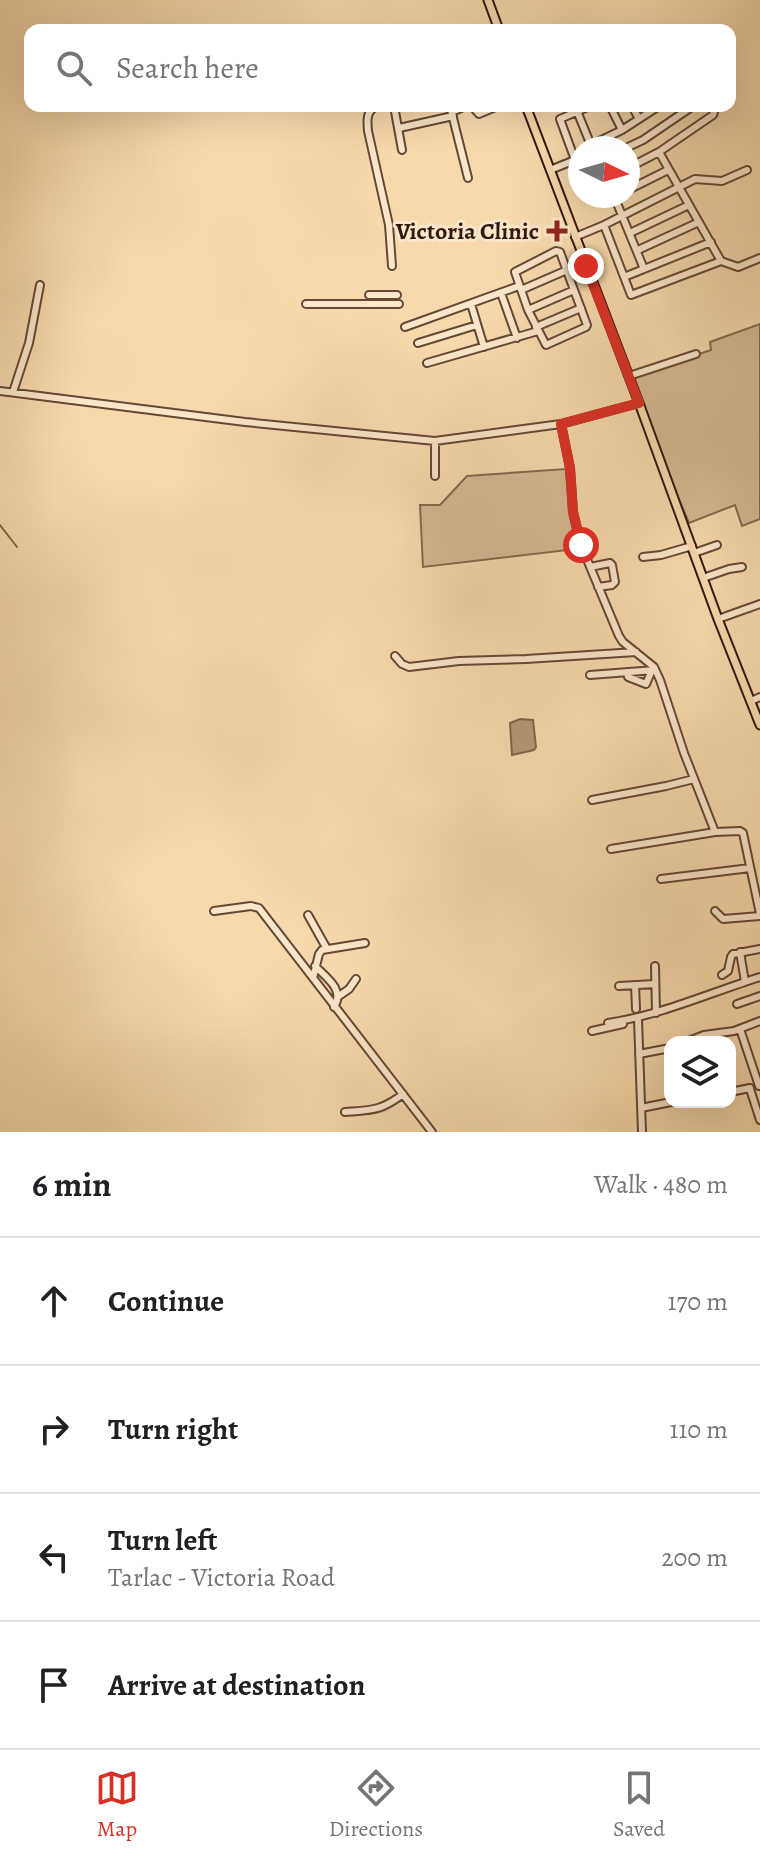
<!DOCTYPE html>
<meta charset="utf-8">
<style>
:root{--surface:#fff;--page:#f2f2f2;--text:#202124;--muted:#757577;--line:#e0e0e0;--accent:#d93025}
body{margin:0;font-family:Alegreya,serif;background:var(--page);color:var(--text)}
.controls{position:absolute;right:24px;bottom:24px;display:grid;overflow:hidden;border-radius:16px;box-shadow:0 8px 32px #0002}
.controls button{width:72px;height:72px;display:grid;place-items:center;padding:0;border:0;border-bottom:2px solid var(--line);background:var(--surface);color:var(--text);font:40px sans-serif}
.compass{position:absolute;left:568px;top:136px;width:72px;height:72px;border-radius:50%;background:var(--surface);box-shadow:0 8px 32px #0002;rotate:95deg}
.stop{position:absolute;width:24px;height:24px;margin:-18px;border:6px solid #d93025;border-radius:50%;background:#fff}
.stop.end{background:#d93025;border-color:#fff;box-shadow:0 2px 8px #0008}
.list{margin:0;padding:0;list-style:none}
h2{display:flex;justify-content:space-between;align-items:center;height:104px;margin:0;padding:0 32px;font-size:34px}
h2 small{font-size:26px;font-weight:400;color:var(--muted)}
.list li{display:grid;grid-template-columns:52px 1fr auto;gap:24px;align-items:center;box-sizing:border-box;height:128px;padding:0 32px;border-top:2px solid var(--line)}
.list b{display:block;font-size:30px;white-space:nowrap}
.list p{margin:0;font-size:26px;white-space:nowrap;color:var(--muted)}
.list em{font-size:26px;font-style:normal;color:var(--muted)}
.icon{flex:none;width:44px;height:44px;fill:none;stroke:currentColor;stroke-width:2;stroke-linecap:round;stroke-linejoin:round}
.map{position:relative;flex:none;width:760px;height:1132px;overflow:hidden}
.search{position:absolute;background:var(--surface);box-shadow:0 8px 32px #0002;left:24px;right:24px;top:24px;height:88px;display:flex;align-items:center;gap:20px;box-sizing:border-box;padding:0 28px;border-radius:16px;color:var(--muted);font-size:30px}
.sheet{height:616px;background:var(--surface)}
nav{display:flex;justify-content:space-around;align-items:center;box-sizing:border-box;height:112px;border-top:2px solid var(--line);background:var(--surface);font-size:22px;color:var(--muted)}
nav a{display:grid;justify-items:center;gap:4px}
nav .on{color:var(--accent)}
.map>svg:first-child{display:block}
.green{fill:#d6b891;stroke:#85684f;stroke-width:2}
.water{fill:#b59776;stroke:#81644c;stroke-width:2}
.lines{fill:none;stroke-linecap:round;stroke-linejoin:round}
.stream{stroke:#81644c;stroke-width:2}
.minor-casing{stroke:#654835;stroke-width:10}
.major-casing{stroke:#34180d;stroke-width:11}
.minor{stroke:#fae6c9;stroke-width:6}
.major{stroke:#f7d9ac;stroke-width:7}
.route{stroke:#d93025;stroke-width:10}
.poi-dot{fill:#8f2418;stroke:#fae6c9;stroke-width:3}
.labels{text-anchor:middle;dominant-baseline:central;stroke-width:6;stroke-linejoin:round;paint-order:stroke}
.poi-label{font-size:24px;font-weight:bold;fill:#34180d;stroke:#fae6c9;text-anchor:end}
</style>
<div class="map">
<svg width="760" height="1132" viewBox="0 0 760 1132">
<rect width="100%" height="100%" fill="#f7d9ac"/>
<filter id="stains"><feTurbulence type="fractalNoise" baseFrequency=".0025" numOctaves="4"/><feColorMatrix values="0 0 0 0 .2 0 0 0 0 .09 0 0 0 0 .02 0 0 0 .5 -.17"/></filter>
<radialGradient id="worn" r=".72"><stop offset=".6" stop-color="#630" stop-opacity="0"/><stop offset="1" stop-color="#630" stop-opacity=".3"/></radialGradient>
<path class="green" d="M760,324v195l-18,7 -7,-21 -46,18 -14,-33 -42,-114 78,-26 -1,-8z
M566,469l5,44 7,29 -11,1 1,7 -145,17 -3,-62h20l27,-29z"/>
<path class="water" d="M520,719l13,1 3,27 -2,3 -22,5 -2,-32z"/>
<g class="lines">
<path class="stream" d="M0,525l17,22"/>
<defs>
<path id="minor" d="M377,106c-11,5 -10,14 -9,25l21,94 3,41
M394,106l8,44
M450,106l18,72
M472,106l7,8 19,-8
M610,106l12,24
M632,106l7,13
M527,109l10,-3
M577,111l15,37
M452,112l14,-6
M399,128l54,-12
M591,145l31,-15 37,-24
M626,148l17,-8 50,-34
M659,152l62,109 17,6 22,-9
M575,160l-15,-41 30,-13
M628,168l31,-16 54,-37 1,-3 -3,-6
M550,170l30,-12
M628,190l40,-20
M614,196l30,73
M604,225l27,70 90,-34
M630,233l59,-28
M575,237l29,-12 91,-46 27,2 25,-11
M638,250l61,-28
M556,251l4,1 27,73 -1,2 -40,18 -18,-35 -13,-38z
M566,268l18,-8
M568,273l18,-7
M624,277l87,-35
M521,290l46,-20
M501,293l16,45
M369,295h28
M306,304h93
M471,304l13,43
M528,310l46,-20
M405,327l114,-41
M536,327l45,-19
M418,343l59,-18
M427,363l111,-32
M629,376l67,-22
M0,391l245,31 190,19 126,-17 78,-21
M13,392l16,-49 11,-58
M561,424l9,44 3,44 8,33 38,91 4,6 31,25 6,13 24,73 31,79 25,-1 3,2 17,81
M435,476v-35
M694,553l23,-8
M643,557l18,-2 31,-9
M590,567l20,-4 2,2 3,17 -3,3 -14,2
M703,578l26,-9 13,-2
M718,619l42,-15
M395,656l7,8 7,3 50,-6 67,-2 110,-7
M627,672l1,5 18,7 6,-14
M590,675l65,-5
M751,701l9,-4
M592,800l74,-14 28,-7
M611,849l104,-17
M661,879l89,-11
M214,911l37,-5 8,2 173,224
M715,911l8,8 37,-3
M308,915l19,34
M740,952l5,30
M315,966c12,12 30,24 19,41
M655,966l1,47
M722,975l6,-4 3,-14 2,-3 27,-5
M313,978l6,-24 3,-4 43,-7
M635,985l1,24
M619,986l36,-2
M339,996l10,-7 7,-10
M737,1004l23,-8
M638,1019l4,113
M608,1023c53,-8 101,-30 152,-46
M740,1029l19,57
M592,1031l31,-7
M686,1042l18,-7 30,-4 26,-10
M639,1054l31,-6
M750,1089l10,31
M730,1092l20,-4
M641,1108l30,-6
M345,1112c27,-2 36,-1 58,-18"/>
<path id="major" d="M488,0l11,30
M526,106l113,297 79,216 42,106"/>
</defs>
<use href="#minor" class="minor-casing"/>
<use href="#major" class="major-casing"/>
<use href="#minor" class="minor"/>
<use href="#major" class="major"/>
</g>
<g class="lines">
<path class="route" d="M581,545l-8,-33 -3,-44 -9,-44 78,-21 -53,-137"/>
</g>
<path class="poi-dot" d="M553 219h8v8h8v8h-8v8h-8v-8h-8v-8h8z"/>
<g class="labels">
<g class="poi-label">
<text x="539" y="231">Victoria Clinic</text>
</g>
</g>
<rect width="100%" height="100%" filter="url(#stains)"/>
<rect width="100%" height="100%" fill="url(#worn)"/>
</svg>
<div class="controls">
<button><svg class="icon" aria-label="layers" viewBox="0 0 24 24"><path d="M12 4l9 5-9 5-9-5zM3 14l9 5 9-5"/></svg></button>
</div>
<svg class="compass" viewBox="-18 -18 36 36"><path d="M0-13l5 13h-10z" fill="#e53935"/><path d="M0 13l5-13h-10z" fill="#757577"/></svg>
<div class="stop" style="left:581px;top:545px"></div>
<div class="stop end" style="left:586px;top:266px"></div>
<div class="search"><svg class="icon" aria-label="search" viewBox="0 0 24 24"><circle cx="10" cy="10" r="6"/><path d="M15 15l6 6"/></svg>Search here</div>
</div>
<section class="sheet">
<h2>6 min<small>Walk · 480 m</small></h2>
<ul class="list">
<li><svg class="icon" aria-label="ahead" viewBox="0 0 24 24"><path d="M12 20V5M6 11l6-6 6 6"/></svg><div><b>Continue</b></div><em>170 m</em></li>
<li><svg class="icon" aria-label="right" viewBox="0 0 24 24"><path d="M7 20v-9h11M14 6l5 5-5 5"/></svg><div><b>Turn right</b></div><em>110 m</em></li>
<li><svg class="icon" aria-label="left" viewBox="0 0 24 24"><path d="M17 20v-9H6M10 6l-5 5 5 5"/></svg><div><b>Turn left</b><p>Tarlac - Victoria Road</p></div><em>200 m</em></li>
<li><svg class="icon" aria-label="arrive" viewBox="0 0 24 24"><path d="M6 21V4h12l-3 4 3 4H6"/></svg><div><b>Arrive at destination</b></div></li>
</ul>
</section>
<nav>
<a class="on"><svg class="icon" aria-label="map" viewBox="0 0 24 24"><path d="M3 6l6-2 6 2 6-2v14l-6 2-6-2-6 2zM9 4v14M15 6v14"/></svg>Map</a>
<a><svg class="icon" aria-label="directions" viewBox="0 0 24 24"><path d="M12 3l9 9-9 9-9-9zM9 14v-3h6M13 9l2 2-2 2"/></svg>Directions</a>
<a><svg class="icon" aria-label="saved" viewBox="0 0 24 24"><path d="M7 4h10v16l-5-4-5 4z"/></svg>Saved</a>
</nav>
